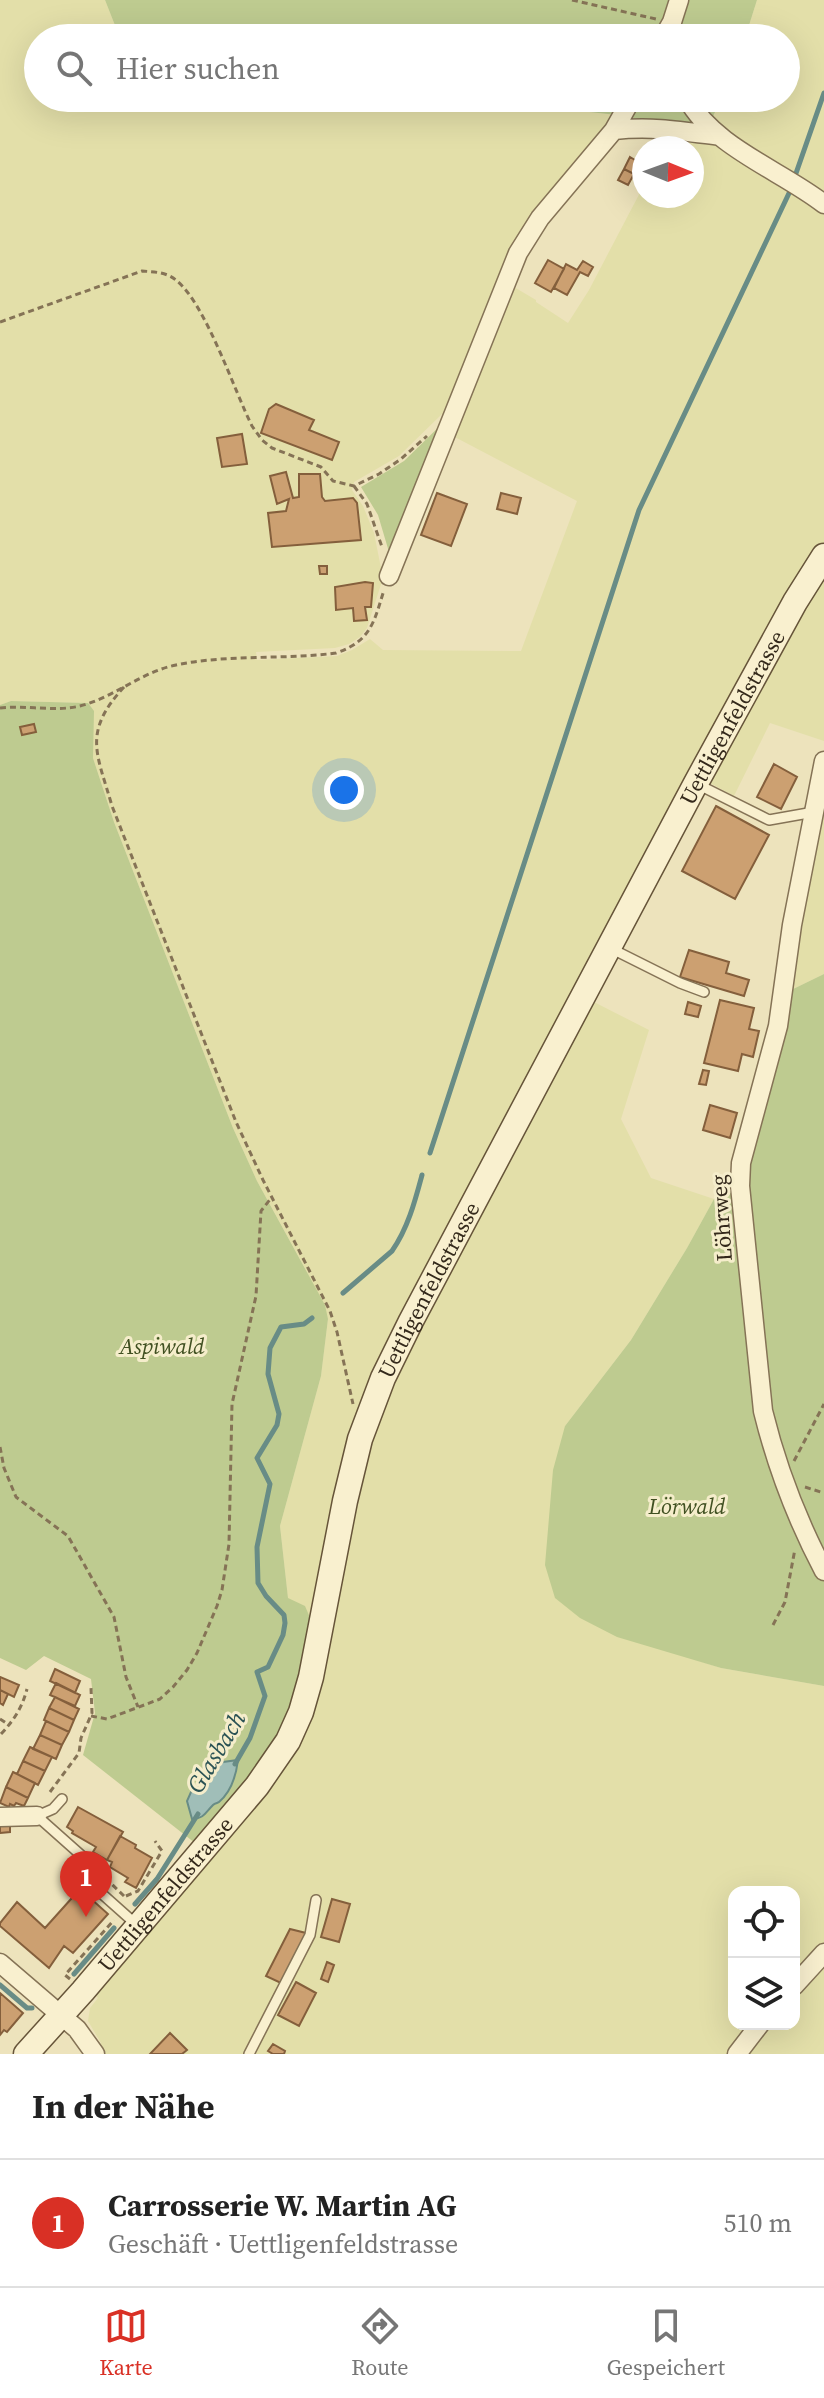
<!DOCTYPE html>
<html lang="de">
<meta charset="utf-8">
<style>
:root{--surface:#fff;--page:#f6f6f6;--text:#222;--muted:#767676;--line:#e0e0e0;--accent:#d93025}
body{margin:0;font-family:"Source Serif 4",serif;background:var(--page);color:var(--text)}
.controls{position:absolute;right:24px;bottom:24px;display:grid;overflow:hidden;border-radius:16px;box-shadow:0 8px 32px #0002}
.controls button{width:72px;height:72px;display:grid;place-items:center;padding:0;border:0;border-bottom:2px solid var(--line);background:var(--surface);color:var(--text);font:40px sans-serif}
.compass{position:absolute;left:632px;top:136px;width:72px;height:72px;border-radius:50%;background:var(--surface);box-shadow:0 8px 32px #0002;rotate:91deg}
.you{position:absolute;left:344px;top:790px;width:28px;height:28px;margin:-20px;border:6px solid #fff;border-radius:50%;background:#1a73e8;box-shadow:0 0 0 12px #1a73e833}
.badge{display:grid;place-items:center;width:52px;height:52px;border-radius:50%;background:var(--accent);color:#fff;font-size:26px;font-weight:700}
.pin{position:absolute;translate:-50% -66px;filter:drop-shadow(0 2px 4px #0008)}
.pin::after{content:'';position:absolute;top:42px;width:28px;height:24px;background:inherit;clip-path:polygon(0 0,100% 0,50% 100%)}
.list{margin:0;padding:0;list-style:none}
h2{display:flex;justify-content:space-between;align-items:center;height:104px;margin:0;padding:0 32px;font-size:34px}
h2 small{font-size:26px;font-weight:400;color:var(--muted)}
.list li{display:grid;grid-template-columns:52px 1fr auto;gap:24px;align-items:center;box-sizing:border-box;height:128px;padding:0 32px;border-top:2px solid var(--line)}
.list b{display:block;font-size:30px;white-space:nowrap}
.list p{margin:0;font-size:26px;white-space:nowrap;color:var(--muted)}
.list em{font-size:26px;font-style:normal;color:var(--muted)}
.icon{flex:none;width:44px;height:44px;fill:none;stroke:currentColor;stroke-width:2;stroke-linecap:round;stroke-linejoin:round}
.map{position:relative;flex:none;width:824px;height:2054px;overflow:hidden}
.search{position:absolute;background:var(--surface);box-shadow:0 8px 32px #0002;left:24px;right:24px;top:24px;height:88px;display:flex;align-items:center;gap:20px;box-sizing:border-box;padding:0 28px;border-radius:44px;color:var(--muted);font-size:30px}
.sheet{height:232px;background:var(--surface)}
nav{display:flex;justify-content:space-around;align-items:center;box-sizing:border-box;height:112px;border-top:2px solid var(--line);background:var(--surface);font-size:22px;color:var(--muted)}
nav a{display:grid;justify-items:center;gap:4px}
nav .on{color:var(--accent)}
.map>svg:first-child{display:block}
.farmland{fill:#e3dfa9;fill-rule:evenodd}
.green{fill:#becb90}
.water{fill:#a0beb8;stroke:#688c86;stroke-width:2}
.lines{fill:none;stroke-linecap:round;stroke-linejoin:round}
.stream{stroke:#688c86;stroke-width:5}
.building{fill:#cca071;stroke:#845f3c;stroke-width:2}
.service-casing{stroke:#857356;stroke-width:12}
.minor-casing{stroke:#857356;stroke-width:21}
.secondary-casing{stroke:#665439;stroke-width:27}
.path{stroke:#857356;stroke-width:3;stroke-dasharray:6 4;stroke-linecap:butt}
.service{stroke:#f9f0cf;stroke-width:9}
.minor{stroke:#f9f0cf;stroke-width:18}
.secondary{stroke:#f9f0cf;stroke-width:24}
.labels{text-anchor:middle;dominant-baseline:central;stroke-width:6;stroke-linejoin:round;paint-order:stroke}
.street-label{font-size:22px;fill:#34291b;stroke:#f5edcb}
.park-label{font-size:22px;font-style:italic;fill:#405021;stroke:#f5edcb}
.water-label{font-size:24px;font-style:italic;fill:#2a5254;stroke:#f5edcb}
</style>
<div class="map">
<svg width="824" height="2054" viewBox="0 0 824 2054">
<rect width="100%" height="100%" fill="#ede3bc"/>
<path class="farmland" d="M0,0h105l15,38h-82v60h420l159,17 -113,166 32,19v2l32,21 21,-33 55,-105v11h48v-48h-29l8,-15 49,12 104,66v335l-419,772 -94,321 -23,-40 -8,-73 41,-150 7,-57 -22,-49 -49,-89 -24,-53 -119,-306 -21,-64 -1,-27 -4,-28 -77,-2 -11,4zM442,414l12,7 -5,13 128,67 -56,150 -138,-1 -13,-11 -18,11 -15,6 -80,4 -1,-8 79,-4 14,-4 11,-7 7,-9 16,-50 -9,-45 -11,-27 -11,-16 2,-8 45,-26z
M757,0h67v197l-97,-63 -15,-14 9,-22h65v-60h-41z
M824,569v172l-54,-18 -36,73 -26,-14z
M824,797v177l-37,18z
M590,1000l59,30 -28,89 30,59 63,21 -27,49 -56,92 -66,86 106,226 50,16 103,18v368h-720l-6,-8 3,-3 -13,-22 2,-13 8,-10 -3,-3 114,-141 54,-62 115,-382zM734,1892h60v132h-60z"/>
<path class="green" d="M105,0h652l-12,38h-625z
M458,98h263l-14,33 -90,-16z
M448,418l-59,134 -11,-37 -17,-28 43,-26z
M11,701l77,2 6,8 -1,47 21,64 119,306 24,53 68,124 3,14 -7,57 -41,150 8,72 17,8 6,14 -12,72 -21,51 -83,100 -112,-88 12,-42 -4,-34 -47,-23 -18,14 -26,-12v-953z
M824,974v712l-103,-18 -104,-31 -37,-19 -25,-20 -10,-33 8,-95 12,-44 66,-86 56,-92 27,-49 20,-17 53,-190z"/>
<path class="water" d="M238,1760c-2,16 -7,32 -19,42 -1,1 -4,1 -6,3 -8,8 -8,13 -21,14l-5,-18 4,-9 32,-30z"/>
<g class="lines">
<path class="stream" d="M794,179l30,-86
M430,1153l209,-643 152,-321
M343,1293l49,-42c16,-23 23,-50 30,-76
M235,1764l15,-26 15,-42 -8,-24 11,-5 15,-32 2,-12 -1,-8 -18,-19 -8,-13 -1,-36 13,-63 -13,-26 20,-33 2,-11 -11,-40 2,-26 11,-21 23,-3 8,-6
M135,1904l22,-25 41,-65
M74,1974l40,-46
M0,1985l27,23h5"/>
</g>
<path class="building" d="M630,157l10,6 -6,11 -10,-5z
M624,169l10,5 -6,11 -10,-5z
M548,260l16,9 -13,23 -16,-9z
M583,261l10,6 -5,9 -8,-4 -13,23 -13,-7 12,-24 11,6z
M276,404l38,16 -5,10 30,12 -7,18 -71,-27 8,-24z
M242,434l5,30 -25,3 -5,-29z
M286,472l7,26 6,-1v-23h21l2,23 3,4 28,-3 4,5 4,37 -89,7 -4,-34 18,-2 3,-12 -12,5 -7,-28z
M437,493l30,11 -16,42 -30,-11z
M501,493l20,5 -4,16 -20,-5z
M319,566h8v8h-7z
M365,582l8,1 -2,24h-6l2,13 -13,1 -1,-13 -17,2 -1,-23z
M34,724l2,8 -14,3 -2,-8z
M774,764l23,13 -16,32 -24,-12z
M716,806l53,29 -34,64 -53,-28z
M689,950l40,12 -3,11 23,7 -5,16 -64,-19z
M720,1000l34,8 -5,21 10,2 -6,26 -11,-3 -4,17 -34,-8z
M688,1002l13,4 -3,11 -13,-3z
M703,1070l6,1 -3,14 -7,-1z
M710,1105l27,8 -7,25 -27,-8z
M55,1669l25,12 -5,12 -25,-12z
M0,1677l19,8 -5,12 -14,-7z
M56,1683l24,12 -5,11 -25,-11z
M0,1690l8,4 -5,11 -3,-2z
M55,1697l24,12 -5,11 -25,-12z
M49,1708l25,12 -5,12 -25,-12z
M46,1721l23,11 -7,13 -22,-10z
M40,1735l22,10 -6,14 -23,-10z
M30,1747l22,10 -7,14 -22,-10z
M23,1761l22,10 -7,14 -21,-11z
M13,1772l22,11 -7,15 -22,-11z
M6,1787l22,11 -4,8 -8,-3 -2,3 -4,-2 -1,3 -9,-4z
M78,1807l45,25 -16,28 -14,-8 3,-5 -24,-14 1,-2 -6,-4z
M0,1826h10v6l-10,1z
M120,1836l16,9 -1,3 17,10 -16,30 -11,-6 3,-4 -18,-11 2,-5 -5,-2z
M80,1889l28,25 -35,39 -9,-7 -15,22 -49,-42v-3l17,-21 28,26z
M332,1899l18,5 -11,38 -18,-5z
M290,1929l16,4 -23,51 -17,-8z
M327,1962l7,3 -6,17 -7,-3z
M296,1982l20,11 -17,33 -21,-11z
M0,1993l23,20 -16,19 -3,-2 -4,5z
M170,2033l17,17 -5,4h-32z
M273,2044l12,7 -1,3h-11l-5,-3z"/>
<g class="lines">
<defs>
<path id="service" d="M699,785l70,35 45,-8
M610,948l70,35 24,9
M62,1799l-9,10 -16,7 45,40
M74,1869l64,57
M249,2054l61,-119 6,-35"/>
<path id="minor" d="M663,38l9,-16 7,-22
M687,98c26,49 95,73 137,106
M614,130c39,-4 67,1 106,6
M389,576l129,-323 22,-35 74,-88 18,-32
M824,761l-32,164 -14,101 -37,137 -1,23 23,225c14,57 34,109 61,160
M0,1817l37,-1
M0,1963l77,66 18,25
M794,1986l30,-33
M737,2054l23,-30"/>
<g id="secondary">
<path id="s1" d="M26,2054l57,-63 174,-205 31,-45 13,-29 10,-35 34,-176 15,-62 23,-61 28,-57 285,-538 99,-181 29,-46"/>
</g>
</defs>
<use href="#service" class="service-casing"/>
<use href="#minor" class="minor-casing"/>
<use href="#secondary" class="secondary-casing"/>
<path class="path" d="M572,0l84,19
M0,322l142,-51c13,1 25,1 35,10 29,24 57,109 75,145l10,14 10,8 49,19 12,14 21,5 25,-12 22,-15 26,-23
M354,486l13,18 15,43
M124,687c-42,46 -27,66 -12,119l124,316 27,58 67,131 7,21 16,72
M0,708c26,-3 55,4 80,-2 35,-9 61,-34 96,-41 53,-11 107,-5 160,-12 35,-12 38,-31 48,-63
M0,1447l4,21 12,29 52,39 46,81 12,60 12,30
M794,1461l30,-57
M805,1487l19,6
M773,1625l12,-23 10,-53
M91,1716l16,3 53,-20 13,-12 14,-17 10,-17 20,-47 5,-16 7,-46 3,-140 24,-108 5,-85 11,-14
M0,1719l9,6
M1,1734c13,-14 21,-26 26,-45
M50,1792l29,-39 2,-15 11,-25 -1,-25
M91,1864l34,33
M126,1896l12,-5 24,-40 -7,-10
M70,1979l-5,-4 49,-55"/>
<use href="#service" class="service"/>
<use href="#minor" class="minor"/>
<use href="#secondary" class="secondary"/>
</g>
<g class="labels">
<g class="street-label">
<text stroke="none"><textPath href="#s1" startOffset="1532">Uettligenfeldstrasse</textPath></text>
<text transform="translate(721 1218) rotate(-94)">Löhrweg</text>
<text stroke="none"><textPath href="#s1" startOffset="884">Uettligenfeldstrasse</textPath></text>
<text stroke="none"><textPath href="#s1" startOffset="212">Uettligenfeldstrasse</textPath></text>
</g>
<g class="park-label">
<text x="162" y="1346">Aspiwald</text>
<text x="687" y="1506">Lörwald</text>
</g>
<g class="water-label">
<text transform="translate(216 1752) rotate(-59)">Glasbach</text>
</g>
</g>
</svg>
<div class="controls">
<button><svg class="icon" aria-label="locate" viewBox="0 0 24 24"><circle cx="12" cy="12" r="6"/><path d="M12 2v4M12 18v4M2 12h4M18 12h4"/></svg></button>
<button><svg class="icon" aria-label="layers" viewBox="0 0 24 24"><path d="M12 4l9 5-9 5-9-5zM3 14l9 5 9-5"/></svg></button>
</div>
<svg class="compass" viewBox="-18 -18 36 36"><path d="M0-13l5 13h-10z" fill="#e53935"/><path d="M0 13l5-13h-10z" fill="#767676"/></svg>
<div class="you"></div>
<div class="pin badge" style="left:86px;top:1917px">1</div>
<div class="search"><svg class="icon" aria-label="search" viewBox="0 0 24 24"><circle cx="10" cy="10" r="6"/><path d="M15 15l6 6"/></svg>Hier suchen</div>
</div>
<section class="sheet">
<h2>In der Nähe<small></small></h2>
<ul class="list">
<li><span class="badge">1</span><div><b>Carrosserie W. Martin AG</b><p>Geschäft · Uettligenfeldstrasse</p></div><em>510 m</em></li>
</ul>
</section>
<nav>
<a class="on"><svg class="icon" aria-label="map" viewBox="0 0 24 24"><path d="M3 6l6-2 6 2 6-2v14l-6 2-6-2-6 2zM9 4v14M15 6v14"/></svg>Karte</a>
<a><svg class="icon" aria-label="directions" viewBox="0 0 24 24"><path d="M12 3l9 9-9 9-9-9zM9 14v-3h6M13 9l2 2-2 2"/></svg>Route</a>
<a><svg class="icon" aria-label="saved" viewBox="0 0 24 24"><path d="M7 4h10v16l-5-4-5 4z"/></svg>Gespeichert</a>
</nav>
